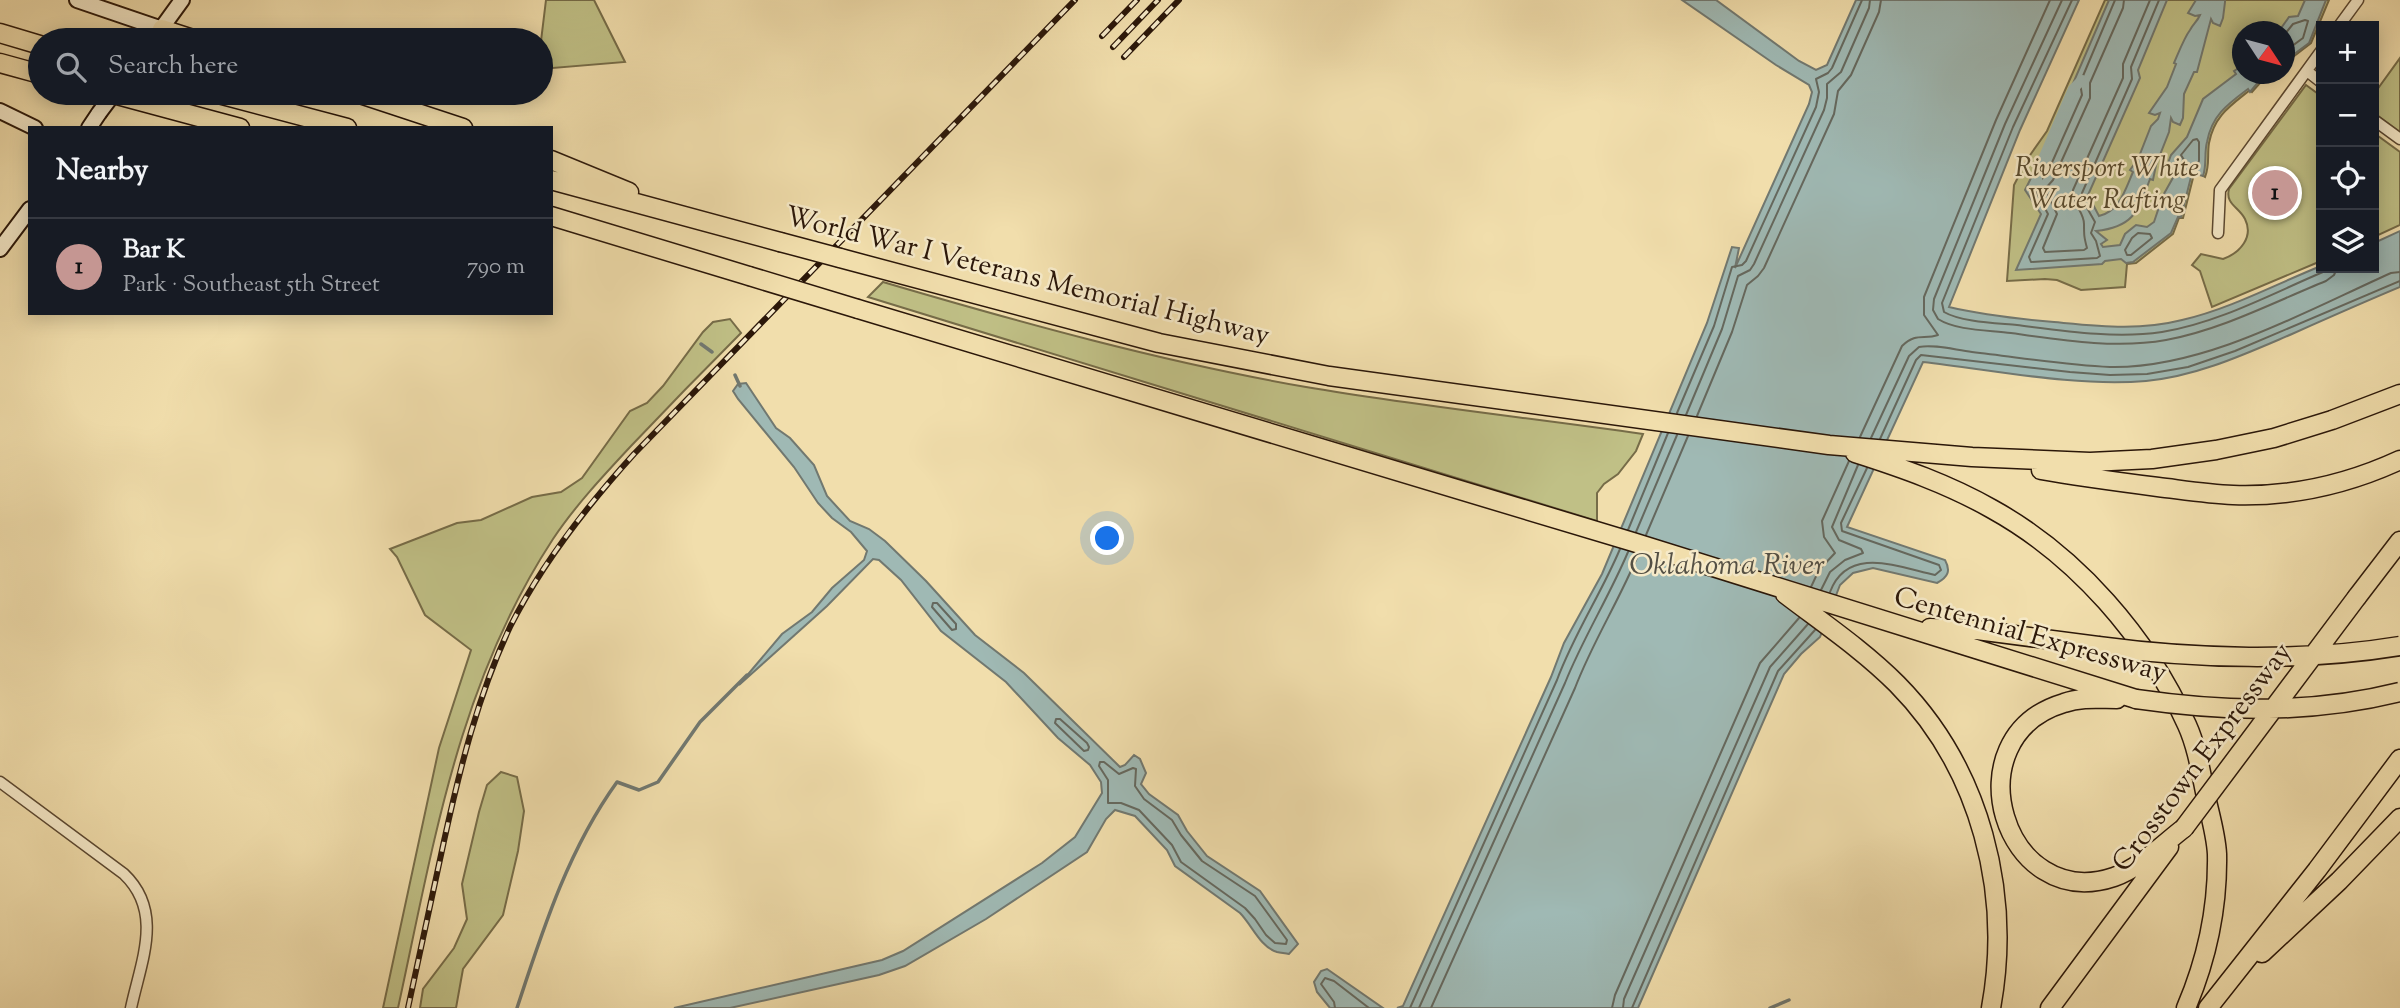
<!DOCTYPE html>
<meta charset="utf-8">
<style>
:root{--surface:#171b24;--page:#242831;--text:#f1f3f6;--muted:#9ea1a6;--line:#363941;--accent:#c59692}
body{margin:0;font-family:"Sorts Mill Goudy",serif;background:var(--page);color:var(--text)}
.controls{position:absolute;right:21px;top:21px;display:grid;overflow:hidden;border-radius:0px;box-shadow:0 4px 18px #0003}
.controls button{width:63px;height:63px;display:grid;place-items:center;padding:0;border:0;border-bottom:2px solid var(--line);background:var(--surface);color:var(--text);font:35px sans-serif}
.compass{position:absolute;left:2232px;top:21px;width:63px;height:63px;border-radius:50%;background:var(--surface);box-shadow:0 4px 18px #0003;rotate:126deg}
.you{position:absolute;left:1108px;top:539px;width:24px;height:24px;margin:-18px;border:5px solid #fff;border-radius:50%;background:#1a73e8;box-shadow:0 0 0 10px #1a73e833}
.badge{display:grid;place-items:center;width:46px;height:46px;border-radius:50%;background:var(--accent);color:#111;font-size:23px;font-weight:700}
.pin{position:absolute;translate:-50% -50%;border:4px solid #fff;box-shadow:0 2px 7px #0006}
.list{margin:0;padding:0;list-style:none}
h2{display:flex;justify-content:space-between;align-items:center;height:91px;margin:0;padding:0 28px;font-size:30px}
h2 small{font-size:23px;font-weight:400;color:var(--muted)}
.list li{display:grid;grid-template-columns:46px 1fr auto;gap:21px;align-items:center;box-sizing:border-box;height:98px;padding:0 28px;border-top:2px solid var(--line)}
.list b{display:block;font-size:26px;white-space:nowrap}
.list p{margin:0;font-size:23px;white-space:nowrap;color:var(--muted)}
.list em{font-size:23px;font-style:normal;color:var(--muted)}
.icon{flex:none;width:38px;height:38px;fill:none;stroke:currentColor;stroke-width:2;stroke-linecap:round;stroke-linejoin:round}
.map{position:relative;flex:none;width:2400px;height:1008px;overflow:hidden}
.search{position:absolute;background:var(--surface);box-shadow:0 4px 18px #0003;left:28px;top:28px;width:525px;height:77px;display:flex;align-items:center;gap:18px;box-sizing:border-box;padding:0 24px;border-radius:38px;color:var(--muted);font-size:26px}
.panel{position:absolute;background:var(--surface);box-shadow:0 4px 18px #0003;left:28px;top:126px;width:525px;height:189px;border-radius:0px}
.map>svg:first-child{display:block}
.green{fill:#c0c086;stroke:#766c48;stroke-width:2}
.water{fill:#9fb9b4;stroke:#717870;stroke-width:2}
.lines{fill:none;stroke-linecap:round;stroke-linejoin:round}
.shore{stroke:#65685e;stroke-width:2}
.stream{stroke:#717870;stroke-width:3.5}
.canal{stroke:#9fb9b4;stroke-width:10}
.minor-casing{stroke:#5c4932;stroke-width:13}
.secondary-casing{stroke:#2b1709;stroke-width:18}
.motorway-casing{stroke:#2b1709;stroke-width:21}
.minor{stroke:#f6eac9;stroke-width:10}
.secondary{stroke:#f6eac9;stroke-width:14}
.motorway{stroke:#f1deac;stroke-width:18}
.rail-casing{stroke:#2b1709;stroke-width:6}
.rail{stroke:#f6eac9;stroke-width:3.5;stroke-dasharray:10;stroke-linecap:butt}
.secondary-bridge-casing{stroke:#2b1709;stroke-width:18;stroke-linecap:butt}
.motorway-bridge-casing{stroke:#2b1709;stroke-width:21;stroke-linecap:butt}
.secondary-bridge{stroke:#f6eac9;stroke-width:14}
.motorway-bridge{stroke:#f1deac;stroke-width:18}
.labels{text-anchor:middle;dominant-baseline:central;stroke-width:5;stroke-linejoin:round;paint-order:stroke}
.park-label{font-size:28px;font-style:italic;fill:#584a2e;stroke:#f6eac9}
.street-label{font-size:28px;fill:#2b1709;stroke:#f6eac9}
.water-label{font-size:30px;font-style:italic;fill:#545045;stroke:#f6eac9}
</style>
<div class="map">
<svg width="2400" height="1008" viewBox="0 0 2400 1008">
<rect width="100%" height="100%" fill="#f1deac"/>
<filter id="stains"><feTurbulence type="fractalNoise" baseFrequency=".00286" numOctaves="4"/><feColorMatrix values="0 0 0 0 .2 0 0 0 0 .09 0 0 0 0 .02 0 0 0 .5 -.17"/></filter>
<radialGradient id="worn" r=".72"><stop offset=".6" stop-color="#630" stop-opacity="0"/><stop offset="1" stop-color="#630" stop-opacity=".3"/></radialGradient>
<path class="green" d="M546,0h48l31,62 -84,7v-28z
M2105,0h224l-18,43 -26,20 -1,-31h-42v42h26l-16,18 -2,-2c-20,16 -36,26 -41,53 -2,12 1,22 -4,34l-10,-7 -12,48h-4l-6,16 -37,29 -9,1 -2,23 -44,3 -24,-10 -12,-1 -38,2 7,-96 14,-27 19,-27z
M2400,58v74l-26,-19v-19z
M2306,85l15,11v165l-109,46 -12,-36 -8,-6 9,-11 22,5c17,-6 31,-22 22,-40 -6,-12 -20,-15 -16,-30z
M2374,133l26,19v73l-26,12z
M883,282c139,41 280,80 423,105 112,19 225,31 337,47l-7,17 -18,23 -14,10 -7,9v28l-729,-224z
M730,319l11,14c-37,37 -74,75 -110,113 -28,30 -56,60 -78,93 -95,145 -119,304 -155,469h-15l56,-260 32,-98 -46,-35 -28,-58 -7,-8 67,-26 24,-3 51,-23 29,-5 21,-14 48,-67 17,-8 16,-17 40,-54 10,-10z
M501,772l16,5 7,34 -6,40 -15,64 -40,54 -7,39h-36l3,-19 31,-41 13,-29 -5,-35 17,-72 8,-27z"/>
<path class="water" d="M1682,0h34l83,61 17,9 11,-5 29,-65h223l-59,130 -71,177c34,8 70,12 105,15 44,4 85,9 128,-2 48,-11 94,-36 139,-54v2h53v-25l26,-12v56c-36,15 -72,31 -108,47 -47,20 -94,42 -146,47 -71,6 -152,-11 -223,-19l-76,165 98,33c6,11 3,17 -8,23l-64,-15 -20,5 -13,12 -20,52 -19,17 -17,20 -146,334h-241l6,-2 148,-329 13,-34 38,-69 105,-251 25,-76 7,1 -4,20 74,-164 3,-12 -3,-7 -33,-20z
M2109,0h58l-29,70 2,8 -52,117 11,21c21,-5 26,-26 34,-44l-3,-2 8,-11 13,-33 7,-7 2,-6 -5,2 -6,-2 18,-26 9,-23 -2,-1c4,-9 10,-25 16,-33 3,-6 7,-8 10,-15l-5,1 -7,-3 8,-13h29v2l-2,16 -3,8 -7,-3 -2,-4 -14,53h-3l-10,22 -1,24 -3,7 -7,-3 -2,-4 -2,14 -13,33 -3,15 -3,-1c-12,32 -16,48 -54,52l11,9 -6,4 2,3 17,-2 5,-11 11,-9 11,2 7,-5 4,-12 -2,-2c8,-15 17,-29 24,-44l-5,1 -7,-2 3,-8 16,-18 16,-38 33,-25 -2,-3 8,-5v8h23l-15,18 -2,-3c-20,15 -36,26 -41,53 -3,11 0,23 -4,34l-7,-2 -3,-5 -12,48h-3l-7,16 -38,29 -7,1 -5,-4 -16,2 -3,3 -86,6 25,-56 -16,-24 9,-18 5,2 37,-83 -5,-3z
M2305,0h21l-17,43 -24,18 -1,-29 -5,-1 10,-14 9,-1z
M746,383l30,45 14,10 24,27 13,31 23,25 19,8 16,12 41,40 49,54 49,38 96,94 5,-2 9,-10 6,4 6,14 -5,11 8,10 29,21 9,16 20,25 53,35 38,53 -9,10c-4,-1 -8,-1 -12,-2 -17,-5 -25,-27 -37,-39l-65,-47 -8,-16 -32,-34 -20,-6 -9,9 -19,33 -101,67 -81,47 -26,9 -149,33h-56l208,-48 21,-9 139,-88 33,-26 27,-44 -1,-11 -11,-17 -32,-27 -52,-56 -65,-51 -40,-51 -22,-20 -6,-1 -46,47 -88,79 43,-51 30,-22 20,-24 32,-28 3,-9 -16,-19 -19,-14 -14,-15 -24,-36 -56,-68 -5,-8 5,-7z
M1327,969l56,39h-53l-13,-16 -3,-10 7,-11z"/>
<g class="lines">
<path class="shore" d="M2062,0l-57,124 -71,175 -1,11 5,9c19,12 51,11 73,14 50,7 105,16 155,7 55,-10 108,-38 160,-59l8,-6 3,-7
M2072,0l-59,127 -71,176 2,9c17,10 53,11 73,13 47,6 98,14 145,7 56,-9 109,-38 161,-60l5,-4
M2115,0l-35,83 2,12 -36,81 -9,6 -3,6 14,26 -19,43 2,5 66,-4 3,-2 -4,-15 -5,-8 4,-11 -13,-23v-6l50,-114 -1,-12 28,-67
M2124,0l-1,8 -33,75v15l-37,82 -8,9 12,25 -14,34 2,4 39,-2 3,-2c-3,-11 -3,-13 -3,-24 0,-12 -12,-20 -11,-34l50,-112v-14l27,-64
M2284,35l9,-11 12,-4 3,1 -5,17 -19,14
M2193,140l4,-1 2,3v19l-2,3 -10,1 -6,-10z
M2138,233l12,1 2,4 -21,17h-4l-2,-5 7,-12z
M1677,413l37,-87 18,-59 10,-2 4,-4 70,-154 3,-15 -3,-13 12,-6 4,-5 30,-68
M1686,415l36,-86 16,-53 12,-6 4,-6 70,-154 3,-12v-14l14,-12 28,-64 1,-8
M1697,416l35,-84 15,-47 11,-9 6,-8 70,-154 4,-23 13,-16 28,-63 2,-12
M1860,437l42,-91c14,-14 22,-6 36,-11l-14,-20v-18l72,-177 54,-120
M1871,438l38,-82 10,-9c16,-3 36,3 53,5 45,5 92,13 138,15 94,2 196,-56 281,-94l9,-1
M1880,439l36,-79 5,-5 149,17 40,3 37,-1 41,-7 47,-16 165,-70
M1628,530l40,-97
M1636,532l41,-97
M1646,535l42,-99
M1811,587l8,-17 16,-17 -11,-16 -2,-16 27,-60
M1821,590l9,-18 15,-12 18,-7 -2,-4 -22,-9 -7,-13 26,-62
M1830,592c18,-47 68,-25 105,-17l6,-5 -2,-5 -97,-34 -1,-8 26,-55
M933,603h4l19,21v5l-4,1 -20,-23z
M1056,719h4l27,24 2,4 -1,3 -4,1 -29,-28z
M1100,762h4l15,12 14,-6 3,1 -1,17 9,13 28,21 9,15 21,26 53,35 32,44 -1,4 -11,-1 -9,-8 -11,-16 -10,-11 -64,-46 -9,-17 -33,-35 -18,-7h-13v-23l-9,-14z
M1335,1008l-1,-6 -13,-18 4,-6 9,3 35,27
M1410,1008l147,-328c17,-46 44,-86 63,-131
M1419,1008l146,-325c18,-45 44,-86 63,-131
M1431,1008l144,-320c18,-47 44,-87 63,-133
M1612,1008l3,-13 145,-332 39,-45
M1623,1008l1,-9 146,-332 38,-43
M1632,1008l146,-337 37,-41"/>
<path class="stream" d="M701,344l11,8
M735,375l5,11
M517,1008c26,-79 51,-158 100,-226l22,8 19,-8 42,-60 47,-47
M1770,1008l19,-8"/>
<path class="canal" d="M2037,186v-13l36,-84 9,-9"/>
<defs>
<path id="minor" d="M2339,26l19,-26
M2307,71l14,11
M2374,120l26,19
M2218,233l2,-43 101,-139
M0,782l124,92c40,38 17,87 7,134"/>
<path id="secondary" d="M77,0l85,29
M153,40l29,-40
M0,111l35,17
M89,128l10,-15
M0,249l30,-40"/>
<path id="motorway" d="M162,29l34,11
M0,33l40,12
M0,63l40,11
M110,93l130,35
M215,93l132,35
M357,93l106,35
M551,160l78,32
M551,180l229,62
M551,216l198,60
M840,258l319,85 170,33 500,69 143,12 118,5 62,-3 64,-9 58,-12 58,-18 68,-26
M858,309l775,233 503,157
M1855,453c47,15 93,31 137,56 85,47 155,128 195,216 10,22 14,48 19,72 4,18 10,38 11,57 1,53 -10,105 -31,154
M2041,470c39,7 78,12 117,17 25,3 50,7 75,8 57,2 115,-11 167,-35
M1785,594c38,29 78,56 112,90 84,85 115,209 94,324
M2357,597l43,-56
M1930,628l47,2 121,16
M2117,699c-18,0 -36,-2 -53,4 -114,34 -60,211 50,174 26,-9 49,-33 70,-49
M2262,953l77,-72 61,-63
M2050,1008l119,-161
M2208,1008l109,-138 83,-111"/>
</defs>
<use href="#minor" class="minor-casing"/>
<use href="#secondary" class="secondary-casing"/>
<use href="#motorway" class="motorway-casing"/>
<use href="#minor" class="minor"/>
<use href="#secondary" class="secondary"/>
<use href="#motorway" class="motorway"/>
<defs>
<path id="rail" d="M1102,36l35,-36
M1113,47l45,-47
M1124,57l55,-57
M408,1008c12,-56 24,-111 36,-167 16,-73 34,-146 66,-214 32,-64 76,-120 124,-173l441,-454"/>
</defs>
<use href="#rail" class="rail-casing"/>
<use href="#rail" class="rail"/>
<defs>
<path id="secondary-bridge" d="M99,113l15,-20"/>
<path id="motorway-bridge" d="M780,242l60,16
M749,276l109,33
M2098,646c97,13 205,16 302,0
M2136,699c89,13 176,15 264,-7
M2184,828l173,-231"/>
</defs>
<use href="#secondary-bridge" class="secondary-bridge-casing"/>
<use href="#motorway-bridge" class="motorway-bridge-casing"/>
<use href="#secondary-bridge" class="secondary-bridge"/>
<use href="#motorway-bridge" class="motorway-bridge"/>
</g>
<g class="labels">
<g class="park-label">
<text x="2107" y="169">Riversport White<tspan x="2107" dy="32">Water Rafting</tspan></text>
</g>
<g class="street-label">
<text transform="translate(1027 277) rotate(14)">World War I Veterans Memorial Highway</text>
<text transform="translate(2030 636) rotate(16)">Centennial Expressway</text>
<text transform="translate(2203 758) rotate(-53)">Crosstown Expressway</text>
</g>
<g class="water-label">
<text x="1727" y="566">Oklahoma River</text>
</g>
</g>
<rect width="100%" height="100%" filter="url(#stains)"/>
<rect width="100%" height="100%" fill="url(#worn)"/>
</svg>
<div class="controls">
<button>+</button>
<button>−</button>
<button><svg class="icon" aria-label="locate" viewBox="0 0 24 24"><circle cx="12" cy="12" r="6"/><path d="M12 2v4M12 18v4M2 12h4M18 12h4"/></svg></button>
<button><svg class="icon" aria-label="layers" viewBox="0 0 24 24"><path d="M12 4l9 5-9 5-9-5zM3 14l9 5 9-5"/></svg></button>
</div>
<svg class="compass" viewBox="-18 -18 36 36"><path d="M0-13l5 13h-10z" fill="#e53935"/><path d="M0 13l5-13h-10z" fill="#9ea1a6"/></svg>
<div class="you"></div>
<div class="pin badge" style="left:2275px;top:193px">1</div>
<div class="search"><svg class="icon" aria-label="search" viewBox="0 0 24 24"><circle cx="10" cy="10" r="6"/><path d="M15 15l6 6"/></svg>Search here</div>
<section class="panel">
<h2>Nearby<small></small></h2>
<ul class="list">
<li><span class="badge">1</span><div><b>Bar K</b><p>Park · Southeast 5th Street</p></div><em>790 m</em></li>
</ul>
</section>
</div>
